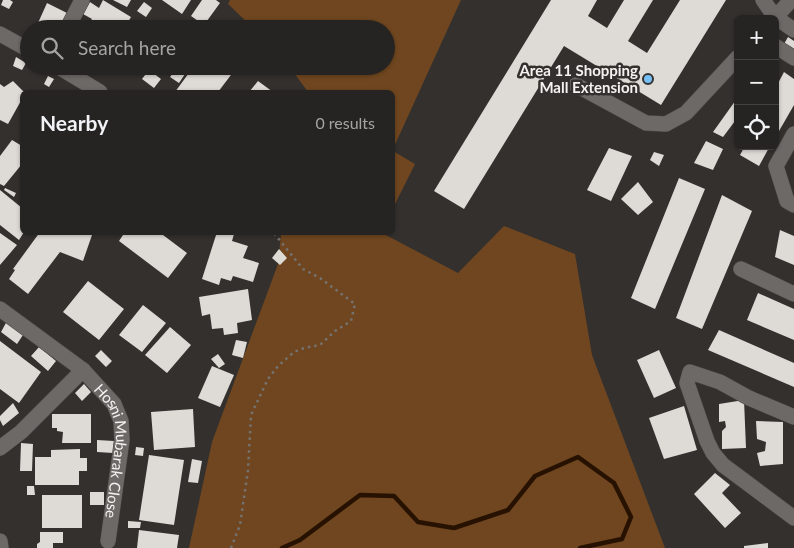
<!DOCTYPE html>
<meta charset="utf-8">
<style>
:root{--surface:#262422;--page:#2e2c2a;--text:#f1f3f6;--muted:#a4a4a5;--line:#424140}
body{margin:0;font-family:Lato,sans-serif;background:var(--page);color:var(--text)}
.controls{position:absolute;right:15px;top:15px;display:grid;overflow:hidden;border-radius:8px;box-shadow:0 1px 4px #0004}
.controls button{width:45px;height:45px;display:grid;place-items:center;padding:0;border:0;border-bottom:1px solid var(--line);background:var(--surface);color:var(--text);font:25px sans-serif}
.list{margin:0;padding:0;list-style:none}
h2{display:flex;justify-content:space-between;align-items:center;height:65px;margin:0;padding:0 20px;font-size:21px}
h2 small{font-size:16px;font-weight:400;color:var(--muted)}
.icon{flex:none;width:28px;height:28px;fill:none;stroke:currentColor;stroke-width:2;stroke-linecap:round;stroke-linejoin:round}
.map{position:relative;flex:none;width:794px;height:548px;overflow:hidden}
.search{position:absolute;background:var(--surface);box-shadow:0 1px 4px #0004;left:20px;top:20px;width:375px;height:55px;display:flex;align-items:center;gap:12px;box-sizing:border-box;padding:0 18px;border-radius:28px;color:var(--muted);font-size:19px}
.panel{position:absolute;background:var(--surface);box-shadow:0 1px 4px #0004;left:20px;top:90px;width:375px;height:145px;border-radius:8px}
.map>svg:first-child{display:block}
.green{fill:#6f461f}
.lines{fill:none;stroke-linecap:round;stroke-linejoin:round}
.stream{stroke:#271100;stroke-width:4.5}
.building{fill:#dedbd7}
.minor-casing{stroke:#4f4c4a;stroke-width:16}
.path{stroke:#757270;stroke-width:2.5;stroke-dasharray:2.5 4;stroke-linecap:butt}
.minor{stroke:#6c6966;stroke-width:15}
.poi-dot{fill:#76c0f7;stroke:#33302e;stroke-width:2}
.labels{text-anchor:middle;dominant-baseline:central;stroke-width:5;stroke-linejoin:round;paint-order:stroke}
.poi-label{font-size:15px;font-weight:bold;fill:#f4f2f0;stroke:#33302e;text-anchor:end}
.street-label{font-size:15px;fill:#f4f2f0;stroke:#33302e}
</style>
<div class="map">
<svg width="794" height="548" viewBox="0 0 794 548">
<rect width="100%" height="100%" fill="#33302e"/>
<path class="green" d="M230,0h231l-68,149 -1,-57h-84l-19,-26h97v-37h-132l-26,-25z
M393,151l22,13 -22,44z
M504,226l71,28 17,101 73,193h-476l23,-106 66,-178 3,-30 1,-1h100l76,40z"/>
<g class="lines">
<path class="stream" d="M282,548l18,-8 60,-45 34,1 24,26 36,6 54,-18 27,-34 43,-19 36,26 17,34 -9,22 -42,9"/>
</g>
<path class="building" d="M3,0h7l3,2 -4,7 -8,-4z
M103,0l28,17 -7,12h-38l6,-10 -9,-5 7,-12 9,6z
M113,0h18l-4,7z
M162,0h29l-9,14z
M202,0h14l4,3 -16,22 -13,-9z
M551,0h46l-9,16 19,12 17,-28h29l-25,41 19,12 33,-53h46l-65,105 -97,-59 -100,163 -30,-18z
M144,2l8,6 -6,9 -9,-6z
M47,3l20,10 -7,16h-11l-11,-6z
M788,37l6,4v10l-10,-7z
M16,57l10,6 -4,7 -9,-4z
M152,66h14l-4,7z
M178,66l9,5 -8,12 -9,-6z
M194,66h35l5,5 -16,21h-43z
M149,70l12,9 -7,9 -12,-9z
M784,72l10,7v26l-19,33v-49z
M48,76l6,3 -5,8 -5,-3z
M13,81l11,11h-2v7l-14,25 -8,-4v-36l4,3z
M258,81l15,11h-24z
M738,97v20l-15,20 -10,-5z
M12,140l10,6v18l-18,22 -4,-2v-28z
M706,141l17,8 -10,21 -19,-7z
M745,146h25l-11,20 -19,-11z
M609,148l23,8 -21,45 -24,-11z
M654,152l10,3 -5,11 -9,-6z
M679,178l26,11 -50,120 -24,-11z
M638,182l15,20 -15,13 -17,-16z
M5,188l11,5 -2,4 -10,-7z
M0,190l22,18v24h2l-5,8 -19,-15z
M722,195l30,16 -50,118 -26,-11z
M780,230l14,6v29l-19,-8z
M40,232h45l7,3 -9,26 -23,-9 -32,42 -19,-15 6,-9 -2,-1z
M125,232h34l28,21 -19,25 -49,-37z
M217,232l17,2 -2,7 16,5 -5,12 16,5 -6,19 -20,-6 -2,5 -10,-3 -2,7 -17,-6z
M0,233l17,12 -17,20z
M279,249l8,9 -7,7 -8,-7z
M88,281l36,28 -25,31 -36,-28z
M248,289l4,31 -15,3 1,10 -14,2 -1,-7 -11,1 -2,-15 -8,2 -3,-19z
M758,293l36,16v31l-47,-20z
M143,305l23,18 -24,29 -23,-17z
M7,321l16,14 -6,9 -16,-12z
M170,327l21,18 -24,28 -22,-18z
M719,330l75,33v24l-86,-37z
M236,340l11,2 -4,16 -11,-3z
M0,341l41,31 -22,31 -19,-14z
M39,347l17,14 -8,10 -17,-15z
M101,350l11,11 -6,6 -11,-11z
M659,350l17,38 -22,10 -17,-38z
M218,354l7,10 -6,4 -8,-9z
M212,366l22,9 -14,32 -22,-9z
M84,384l7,8 -9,9 -7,-8z
M744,400l2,48 -24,1v-18l4,-4 -1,-6 -6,1v-18z
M13,403l6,10 -16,13 -3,-6v-4z
M684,406l13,44 -33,9 -15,-41z
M193,409l2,38 -41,3 -3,-38z
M52,414h39v29h-29l1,-11 -6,-1v-3h-5z
M756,421l27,1v42l-23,2 -3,-13 8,-2 1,-9 -9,-3z
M97,440l17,1 -1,12 -16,-1z
M21,443l12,1 -1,27h-12z
M136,447l8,1 -1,8 -8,-1z
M80,449v9h7v13h-8v14h-44v-28h16v-7z
M149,455l35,5 -10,65 -35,-5z
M192,459l10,2 -4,22 -10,-1z
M715,473l15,12 -8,8 19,20 -16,15 -31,-34z
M27,486h7l1,9h-8z
M90,492h14v13h-14z
M42,495h40v33h-40z
M128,521l13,1 -1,6h-12z
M139,530l40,5 -2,13h-40z
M40,532h23v11h-10v5h-16v-4l3,-2z
M768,543v5h-24v-2z"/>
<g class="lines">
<defs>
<g id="minor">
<path d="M763,0l12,17 19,13"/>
<path d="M774,19l17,-19"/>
<path d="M67,29l15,-29"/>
<path d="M0,34l29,16"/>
<path d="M775,46l19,12"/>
<path d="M57,66l43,26"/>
<path d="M576,85l70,38 20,1 20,-11 52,-56"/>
<path d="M794,134l-18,32 11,35 7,4"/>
<path d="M741,269l53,25"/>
<path id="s1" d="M0,309l83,61 31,34 7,17 1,19 -14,101"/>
<path d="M794,417l-45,-19 -29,-16 -30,-10 -3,11 20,58 6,12 10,12 71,53"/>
<path d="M0,448l21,-16 62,-62"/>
<path d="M0,541l1,7"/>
</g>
</defs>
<use href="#minor" class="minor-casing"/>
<path class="path" d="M231,548l9,-23 8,-55 3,-55 17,-36 10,-13 16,-14 10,-4 16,-3 15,-14 16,-10 4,-17 -35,-26 -17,-9 -30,-37"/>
<use href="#minor" class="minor"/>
</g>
<circle class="poi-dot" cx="648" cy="79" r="5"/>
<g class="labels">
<g class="poi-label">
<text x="638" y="70">Area 11 Shopping<tspan x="638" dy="17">Mall Extension</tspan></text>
</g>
<g class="street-label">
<text stroke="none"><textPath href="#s1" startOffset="195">Hosni Mubarak Close</textPath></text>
</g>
</g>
</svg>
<div class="controls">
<button>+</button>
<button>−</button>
<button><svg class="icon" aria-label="locate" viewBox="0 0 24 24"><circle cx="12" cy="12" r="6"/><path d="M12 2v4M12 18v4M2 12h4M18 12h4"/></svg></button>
</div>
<div class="search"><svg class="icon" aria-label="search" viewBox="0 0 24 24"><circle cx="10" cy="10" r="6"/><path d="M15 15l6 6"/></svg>Search here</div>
<section class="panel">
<h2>Nearby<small>0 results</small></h2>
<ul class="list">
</ul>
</section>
</div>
